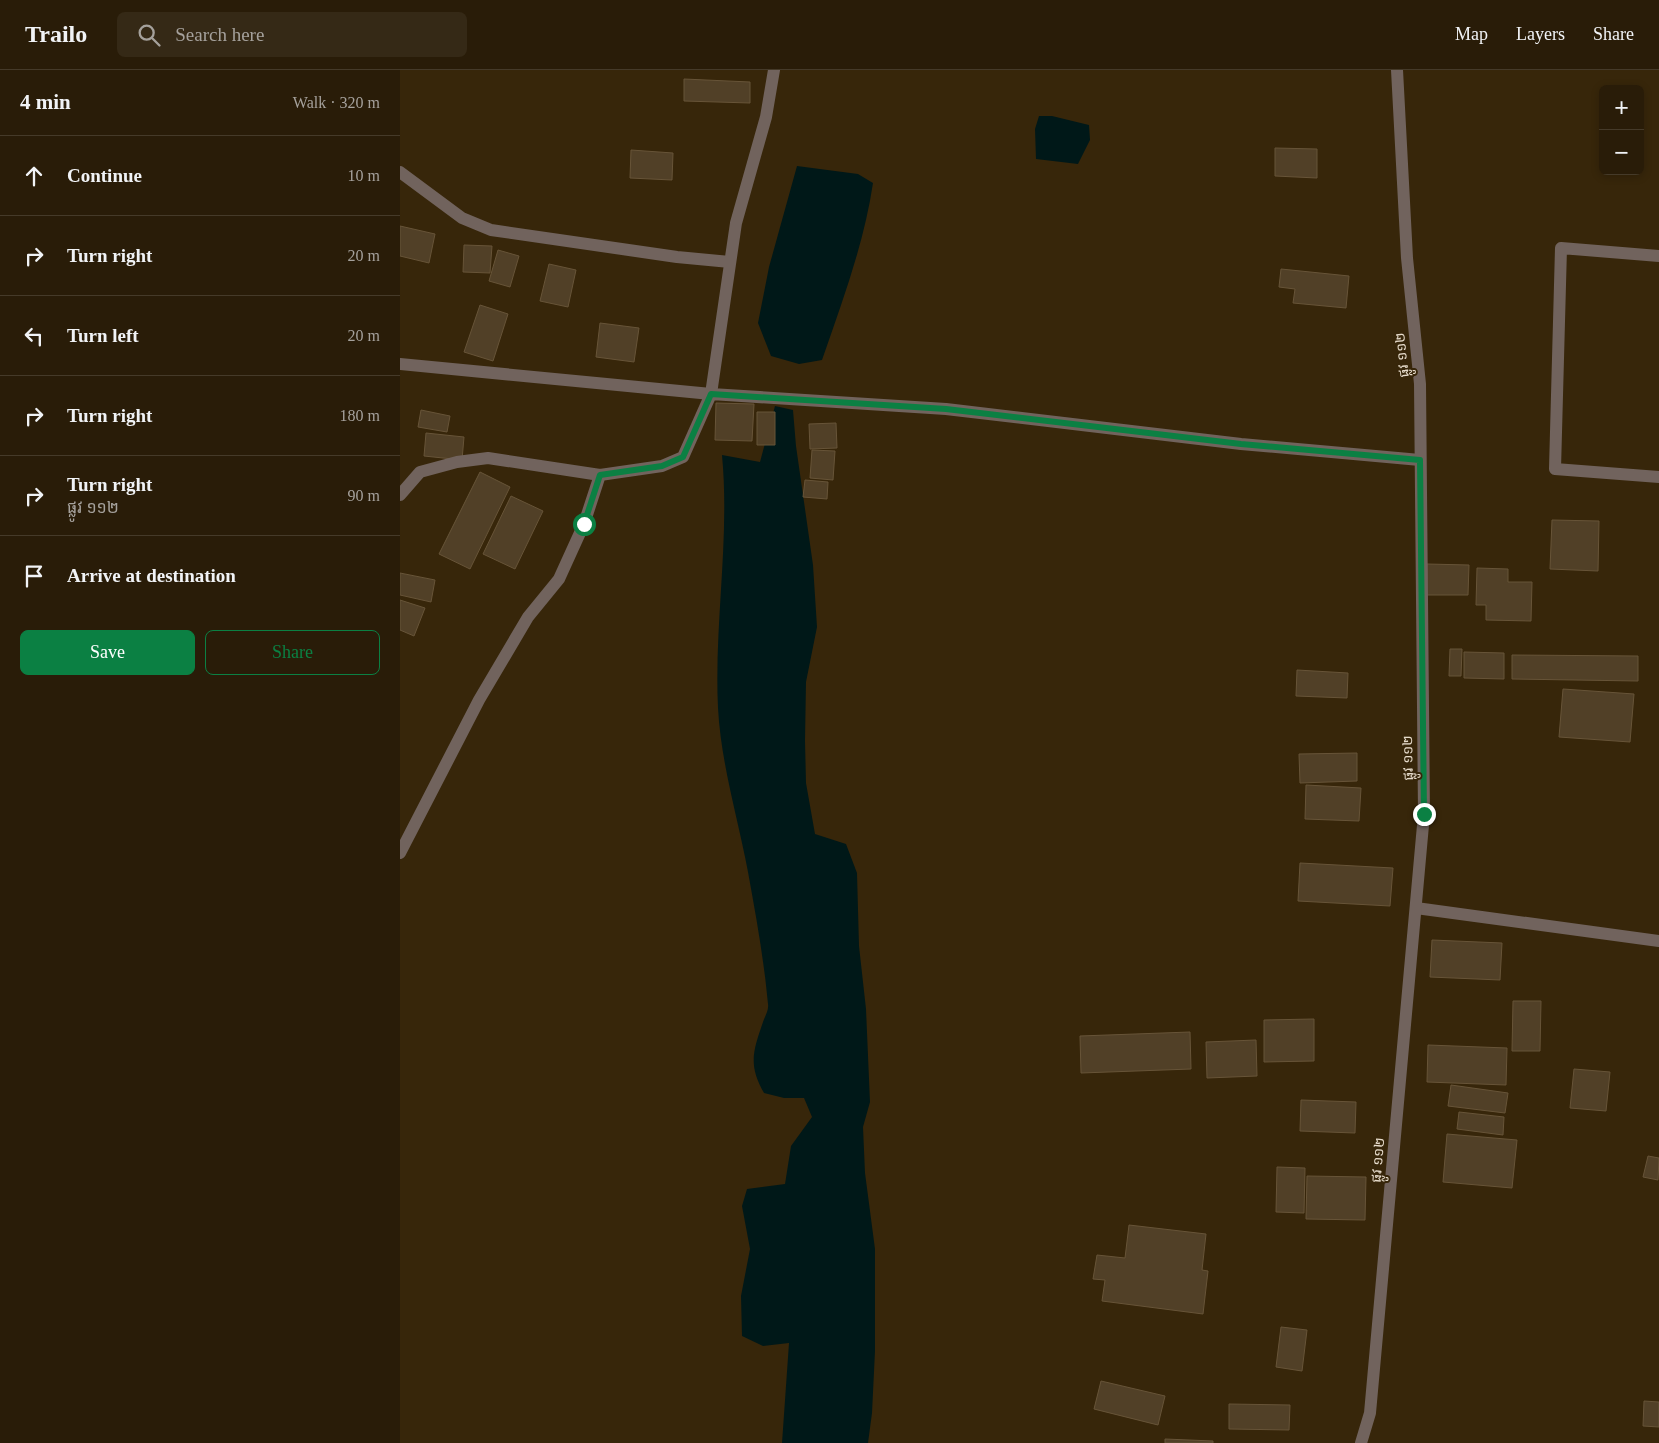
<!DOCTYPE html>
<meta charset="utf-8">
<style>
:root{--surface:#291c08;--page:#352916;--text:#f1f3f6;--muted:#a5a19c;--line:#453a29;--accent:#0b8043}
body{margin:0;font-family:"Times New Roman","Noto Sans Khmer",serif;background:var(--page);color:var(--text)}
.controls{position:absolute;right:15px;top:15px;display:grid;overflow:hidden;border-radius:8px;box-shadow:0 2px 8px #0003}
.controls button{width:45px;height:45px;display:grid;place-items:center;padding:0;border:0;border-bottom:1px solid var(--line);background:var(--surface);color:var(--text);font:25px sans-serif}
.stop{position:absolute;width:15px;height:15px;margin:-11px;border:4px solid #0b8043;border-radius:50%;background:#fff}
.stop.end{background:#0b8043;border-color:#fff;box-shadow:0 1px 5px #0008}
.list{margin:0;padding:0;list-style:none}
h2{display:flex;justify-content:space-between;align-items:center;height:65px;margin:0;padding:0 20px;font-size:21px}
h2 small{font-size:16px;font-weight:400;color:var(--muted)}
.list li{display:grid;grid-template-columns:32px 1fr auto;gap:15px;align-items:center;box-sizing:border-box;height:80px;padding:0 20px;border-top:1px solid var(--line)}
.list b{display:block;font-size:19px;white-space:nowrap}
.list p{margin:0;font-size:16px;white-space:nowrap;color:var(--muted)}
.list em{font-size:16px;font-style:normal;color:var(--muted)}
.actions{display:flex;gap:10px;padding:15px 20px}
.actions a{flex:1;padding:11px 0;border:1px solid var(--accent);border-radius:8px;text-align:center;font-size:18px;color:var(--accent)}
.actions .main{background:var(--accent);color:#fff}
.icon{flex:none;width:28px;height:28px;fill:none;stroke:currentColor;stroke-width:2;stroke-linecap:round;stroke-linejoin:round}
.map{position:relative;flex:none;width:1259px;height:1373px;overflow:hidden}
header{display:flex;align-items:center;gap:30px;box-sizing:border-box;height:70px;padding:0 25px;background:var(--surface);border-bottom:1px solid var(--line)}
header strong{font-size:24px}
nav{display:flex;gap:28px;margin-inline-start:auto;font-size:18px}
.search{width:350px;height:45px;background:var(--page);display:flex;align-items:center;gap:12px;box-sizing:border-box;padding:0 18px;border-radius:8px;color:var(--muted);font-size:19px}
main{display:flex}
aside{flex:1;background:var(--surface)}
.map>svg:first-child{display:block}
.water{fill:#001818}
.building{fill:#514027;stroke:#675438}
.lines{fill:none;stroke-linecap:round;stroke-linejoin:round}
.minor{stroke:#71635d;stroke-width:12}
.tertiary{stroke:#71635d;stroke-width:12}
.route{stroke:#0b8043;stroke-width:6}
.labels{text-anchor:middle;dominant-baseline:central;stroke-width:4;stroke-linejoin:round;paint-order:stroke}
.street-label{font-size:14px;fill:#e6dbcb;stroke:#37260a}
</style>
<header>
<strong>Trailo</strong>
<div class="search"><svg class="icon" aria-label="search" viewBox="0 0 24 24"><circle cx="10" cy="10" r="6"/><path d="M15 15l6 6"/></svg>Search here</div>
<nav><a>Map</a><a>Layers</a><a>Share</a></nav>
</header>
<main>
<aside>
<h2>4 min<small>Walk · 320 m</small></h2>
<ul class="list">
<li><svg class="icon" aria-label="ahead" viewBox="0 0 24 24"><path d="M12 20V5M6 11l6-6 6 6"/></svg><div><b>Continue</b></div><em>10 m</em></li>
<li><svg class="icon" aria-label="right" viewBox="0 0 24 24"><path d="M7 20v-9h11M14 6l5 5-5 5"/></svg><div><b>Turn right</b></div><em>20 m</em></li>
<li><svg class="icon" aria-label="left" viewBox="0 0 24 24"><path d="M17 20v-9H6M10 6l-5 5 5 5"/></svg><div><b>Turn left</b></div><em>20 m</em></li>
<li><svg class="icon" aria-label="right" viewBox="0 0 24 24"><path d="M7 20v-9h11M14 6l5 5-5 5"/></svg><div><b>Turn right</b></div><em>180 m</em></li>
<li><svg class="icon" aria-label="right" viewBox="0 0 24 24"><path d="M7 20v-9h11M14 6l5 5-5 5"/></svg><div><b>Turn right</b><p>ផ្លូវ ១១២</p></div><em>90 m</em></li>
<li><svg class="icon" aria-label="arrive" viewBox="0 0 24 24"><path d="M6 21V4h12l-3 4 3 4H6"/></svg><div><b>Arrive at destination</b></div></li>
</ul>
<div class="actions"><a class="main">Save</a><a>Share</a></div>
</aside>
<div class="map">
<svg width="1259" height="1373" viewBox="0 0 1259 1373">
<rect width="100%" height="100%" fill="#37260a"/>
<path class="water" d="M639,46h13l37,9 1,15 -12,24 -42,-5 -1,-30z
M397,96l61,8 15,9c-9,61 -31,119 -51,177l-23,4 -28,-8 -13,-33 11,-56z
M375,336l18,4 3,36 17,119 4,62 -11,55 -1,59 1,42 9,51 31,10 11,29 2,73 7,63 4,93 -7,25 2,46 10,76v102l-3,62 -4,30h-86l7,-100 -26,3 -21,-10 -1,-40 9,-47 -8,-43 5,-17 38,-5 6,-38 21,-29 -8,-19h-20l-20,-5c-16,-28 -11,-42 -1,-71 2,-6 6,-12 5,-18 -4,-44 -12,-88 -20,-132 -10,-54 -27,-108 -30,-164 -4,-84 12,-169 4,-253l38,7z"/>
<path class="building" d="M284,9l66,3v21l-66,-2z
M875,78l42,1v29l-42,-2z
M231,80l42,3 -1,27 -42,-2z
M0,156l35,8 -6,29 -29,-7z
M64,175l28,1 -2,27 -27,-1z
M98,180l21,6 -9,31 -21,-6z
M149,194l27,6 -8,37 -28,-6z
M881,199l68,7 -3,32 -53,-5 2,-14 -16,-2z
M80,235l28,9 -15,47 -29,-9z
M200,253l39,5 -5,34 -38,-5z
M316,333l38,1 -2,37 -37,-1z
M21,340l29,6 -3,16 -29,-5z
M357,342h18v33h-18z
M436,353l1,25 -27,1 -1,-25z
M26,363l38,4 -2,23 -38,-4z
M412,380l23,1 -2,29 -23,-2z
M80,402l30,15 -40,82 -31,-15z
M405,410l23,2 -1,17 -24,-2z
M111,426l32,15 -28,58 -32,-15z
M1152,450l47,1 -1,50 -48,-2z
M1027,494l42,1 -1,30h-41z
M1077,498l31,1v13h24l-1,39 -45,-1v-15h-10z
M0,503l35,7 -4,22 -31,-7z
M0,530l25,8 -11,28 -14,-6z
M1050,579h12l-1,27h-12z
M1064,582l40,1v26l-40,-1z
M1112,585l126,1v25l-126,-2z
M897,600l51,3 -1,25 -51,-2z
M1163,619l71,5 -4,48 -71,-5z
M957,683v28l-57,2 -1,-29z
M906,715l55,3 -2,33 -54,-2z
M900,793l93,5 -3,38 -92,-5z
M1032,870l70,3 -2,37 -70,-3z
M1113,931h28l-1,50h-28z
M914,949v42l-50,1v-42z
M790,962l1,37 -110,4 -1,-37z
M856,970l1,36 -50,2 -1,-36z
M1028,975l79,3 -1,37 -79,-3z
M1174,999l36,3 -4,39 -36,-3z
M1051,1015l57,8 -3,20 -57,-7z
M901,1030l55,2 -1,31 -55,-2z
M1059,1042l45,5 -1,18 -46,-6z
M1047,1064l70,6 -5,48 -69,-6z
M1248,1086l11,2 -1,22 -15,-3z
M877,1097l28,1 -1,45 -28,-1z
M907,1106l59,1 -1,43 -59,-1z
M729,1155l77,9 -4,36 6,1 -5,43 -101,-13 3,-21 -12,-1 4,-24 28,3z
M881,1257l26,3 -5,41 -26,-4z
M701,1311l64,15 -7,29 -64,-16z
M1244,1331l15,1v25l-16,-1z
M829,1334l61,1 -1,25 -60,-1z
M765,1369l48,2v2h-48z"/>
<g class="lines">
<path class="minor" d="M0,102l62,46 29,12 186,27 53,5
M1259,186l-98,-8 -6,221 104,8
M0,294l311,30 235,15 295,35 179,16
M0,425l20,-23 37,-10 31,-4 112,17
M0,783l79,-153 49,-83 31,-38 25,-55 16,-49 62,-9 21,-9 28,-63 25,-171 30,-106 8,-47
M1016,838l243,33"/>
<path class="tertiary" d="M961,1373l9,-30 54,-599 -4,-430 -13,-126 -10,-188"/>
</g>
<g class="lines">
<path class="route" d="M184,454l16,-49 62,-9 21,-9 28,-63 235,15 295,35 179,16 4,354"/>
</g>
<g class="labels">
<g class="street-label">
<text transform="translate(1002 285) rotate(-96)">ផ្លូវ ១១២</text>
<text transform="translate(1008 688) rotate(-91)">ផ្លូវ ១១២</text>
<text transform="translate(978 1090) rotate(-85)">ផ្លូវ ១១២</text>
</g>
</g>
</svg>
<div class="controls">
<button>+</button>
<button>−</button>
</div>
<div class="stop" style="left:184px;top:454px"></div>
<div class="stop end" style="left:1024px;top:744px"></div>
</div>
</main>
